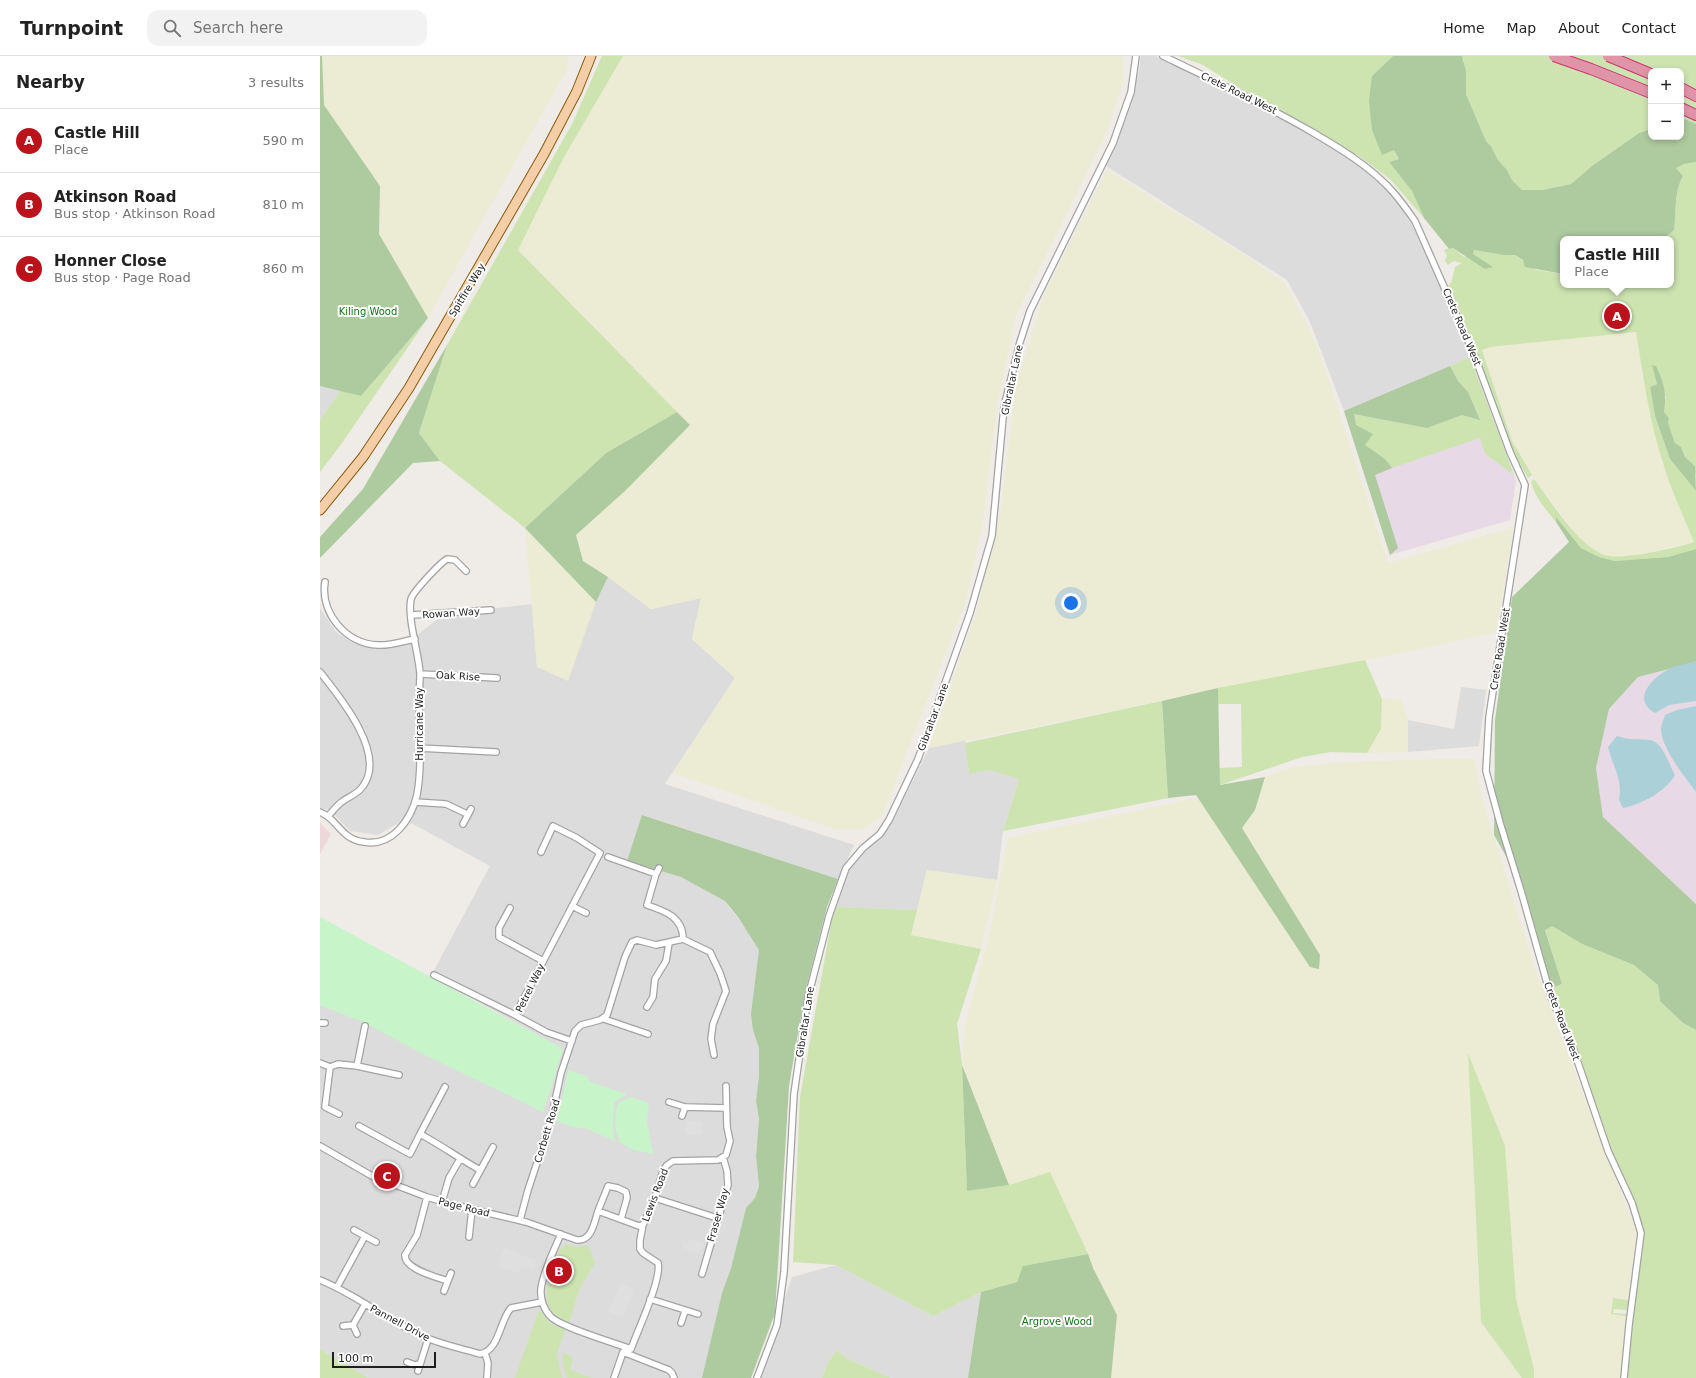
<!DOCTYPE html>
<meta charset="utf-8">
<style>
:root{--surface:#fff;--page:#f2f2f2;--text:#222;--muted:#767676;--line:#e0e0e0;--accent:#bb131c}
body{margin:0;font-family:"DejaVu Sans",sans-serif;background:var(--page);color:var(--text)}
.controls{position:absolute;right:12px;top:12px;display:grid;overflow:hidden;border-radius:8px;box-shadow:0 2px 6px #0003}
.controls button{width:36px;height:36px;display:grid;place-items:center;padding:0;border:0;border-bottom:1px solid var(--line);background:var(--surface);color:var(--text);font:20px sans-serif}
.scale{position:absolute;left:12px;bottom:10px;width:104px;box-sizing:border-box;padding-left:4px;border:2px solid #1f1f1f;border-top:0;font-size:11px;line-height:14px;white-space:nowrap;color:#1f1f1f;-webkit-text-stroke:3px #fff;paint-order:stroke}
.you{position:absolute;left:751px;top:547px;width:14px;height:14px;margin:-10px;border:3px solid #fff;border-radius:50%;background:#1a73e8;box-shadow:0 0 0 6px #1a73e833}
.badge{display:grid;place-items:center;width:26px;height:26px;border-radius:50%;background:var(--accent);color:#fff;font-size:13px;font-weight:700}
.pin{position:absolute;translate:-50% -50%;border:2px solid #fff;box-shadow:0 1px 4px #0006}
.popup{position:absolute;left:1240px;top:180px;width:114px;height:52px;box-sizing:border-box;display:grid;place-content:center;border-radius:8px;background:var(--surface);filter:drop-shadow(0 1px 3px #0005);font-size:13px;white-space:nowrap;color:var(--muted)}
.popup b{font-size:15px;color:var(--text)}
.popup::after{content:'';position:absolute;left:50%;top:100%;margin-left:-8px;border:8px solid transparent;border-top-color:var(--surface)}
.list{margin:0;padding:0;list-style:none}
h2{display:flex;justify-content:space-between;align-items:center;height:52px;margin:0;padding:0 16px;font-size:17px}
h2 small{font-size:13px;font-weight:400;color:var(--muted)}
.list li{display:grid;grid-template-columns:26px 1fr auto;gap:12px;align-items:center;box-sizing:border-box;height:64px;padding:0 16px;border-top:1px solid var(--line)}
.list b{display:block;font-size:15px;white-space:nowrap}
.list p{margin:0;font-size:13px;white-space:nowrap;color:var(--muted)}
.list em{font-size:13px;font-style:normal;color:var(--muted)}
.icon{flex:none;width:22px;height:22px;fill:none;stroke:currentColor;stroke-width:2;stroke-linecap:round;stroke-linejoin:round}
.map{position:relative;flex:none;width:1376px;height:1322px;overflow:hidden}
header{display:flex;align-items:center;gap:24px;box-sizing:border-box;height:56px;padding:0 20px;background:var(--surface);border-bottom:1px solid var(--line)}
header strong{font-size:19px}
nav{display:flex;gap:22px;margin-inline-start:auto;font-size:14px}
.search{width:280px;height:36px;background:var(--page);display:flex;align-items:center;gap:10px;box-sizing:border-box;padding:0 14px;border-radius:12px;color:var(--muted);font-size:15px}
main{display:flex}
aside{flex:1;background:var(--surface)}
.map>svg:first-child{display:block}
.residential{fill:#dddcdc}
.commercial{fill:#eed7d7}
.industrial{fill:#e7d9e5}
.farmland{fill:#ebecd3}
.grass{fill:#cde4b1}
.forest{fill:#aeca9f}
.park{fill:#c7f4c8}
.parking{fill:#dfdfdf}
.water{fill:#abd0d8}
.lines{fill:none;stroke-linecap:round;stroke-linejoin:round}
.street-casing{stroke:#a3a3a3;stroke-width:8}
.primary-casing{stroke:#8c5b0e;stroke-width:11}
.highway-casing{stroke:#ca3571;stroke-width:12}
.street{stroke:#fff;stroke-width:5.5}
.primary{stroke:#f3cea6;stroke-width:9}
.highway{stroke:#df95a7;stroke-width:10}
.highway-bridge-casing{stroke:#ca3571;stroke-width:12;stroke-linecap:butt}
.highway-bridge{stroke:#df95a7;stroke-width:10}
.labels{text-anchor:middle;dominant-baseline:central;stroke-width:4;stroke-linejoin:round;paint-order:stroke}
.street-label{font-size:10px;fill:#1f1f1f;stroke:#fff}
.park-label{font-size:10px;fill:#167419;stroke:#fff}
</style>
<header>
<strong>Turnpoint</strong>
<div class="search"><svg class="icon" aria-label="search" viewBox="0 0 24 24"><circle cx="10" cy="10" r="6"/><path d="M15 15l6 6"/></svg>Search here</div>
<nav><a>Home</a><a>Map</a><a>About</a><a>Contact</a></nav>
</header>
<main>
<aside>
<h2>Nearby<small>3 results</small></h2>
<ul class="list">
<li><span class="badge">A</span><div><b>Castle Hill</b><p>Place</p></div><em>590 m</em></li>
<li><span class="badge">B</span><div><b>Atkinson Road</b><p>Bus stop · Atkinson Road</p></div><em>810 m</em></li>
<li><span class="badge">C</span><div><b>Honner Close</b><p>Bus stop · Page Road</p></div><em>860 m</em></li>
</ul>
</aside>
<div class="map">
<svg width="1376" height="1322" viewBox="0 0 1376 1322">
<rect width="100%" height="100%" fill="#efebe6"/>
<path class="residential" d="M821,0h14l118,57 51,29 34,23 25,22 23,26 18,35 46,109 -126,54 -34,-89 -23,-42 -181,-114 33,-95z
M0,330l21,4 -21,30z
M288,521l43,32 50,-11 -9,41 43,39 -70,106 189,61 -16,34 -195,-64 -16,46 54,16 42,22 25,32 13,22 -8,77 6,18v28l-3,25 3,18 -3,37 3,30 -4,12 -9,10 -15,60 -9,25 -19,83 -1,2h-334l-48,-29v-344l41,15 182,92 20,-63 -132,-73 59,-110 -77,-42 -13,-2 -22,13 -28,-4 -20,-21 -10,-2v-200l17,25 18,11 22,5 39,-13 28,-22 88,-10 5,63 59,-65z
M1141,631l25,3 -7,56 -71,6v-32l46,9z
M645,684l4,34 20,-4 30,9 -16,52 -6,49 -70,-10 -10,40 -83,-3 16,-40 44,-48 35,-71z
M516,1209l97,51 48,-24 -13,86h-77l-45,-20 -9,-8 -9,12 -6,16h-64l34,-101z"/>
<path class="commercial" d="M0,767l11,11 -11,20z"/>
<path class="industrial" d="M1150,301l46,124 -6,39 -120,35 -46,-144z
M1376,606v242l-93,-87 -7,-49 13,-59 29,-32z"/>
<path class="farmland" d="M2,0h246l-1,13 -139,249 -49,-84 1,-48 -56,-81z
M303,0h500v27l-19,55 -88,177 -19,90 -14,117 -17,78 -84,216 -19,13h-28l-162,-56 62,-95 -43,-39 9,-41 -50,11 -43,-32 -25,-16 -7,-26 50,-45 63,-65 -171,-175 46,-93z
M787,114l141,87 37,27 22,41 11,23 70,215 125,-35 -17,104 -86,19 -481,97 48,-137 24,-102 15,-124 28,-90z
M1316,276l6,41 19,87 15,39 18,43 -63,14 -21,1 -19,-9 -11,-9 -46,-60 -22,-38 -30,-91 8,-3z
M205,472l71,74 -28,79 -31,-14z
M1062,643l20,1 6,20v32l-41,1 14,-24z
M1120,703h34l8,40 52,167 102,266 -8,68 -15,-2 -2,16 15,2 -5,62h-87v-9l-18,-70 -11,-153 -37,-91 13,267 41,56h-411l6,-63 -24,-47 -43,-96 -41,13 -47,-120 3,-41 23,-84 20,-102 190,-40 112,169 9,2 1,-14 -78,-127 13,-18 10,-33 26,-9 40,-5z
M607,814l70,10 -16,69 -70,-14z"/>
<path class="grass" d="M282,0h21l-59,101 -46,93 159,162 -71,41 -81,75 -85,-67 -21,-28 28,-88 125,-221z
M858,0h215l-21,20 22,74 5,9 -10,3 23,29 12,27 -35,-40 -33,-24v3l-25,-17 -85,-48 -43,-27z
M1142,0h234v68l-11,-5 -4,1v-49h-30v58l-12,4 -47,33 -21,18 -28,6h-21l-10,-10 -5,-10 -9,-10 -7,-14 -5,-5 -20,-47 -2,-33z
M1376,106v312l-2,-2 1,-6 -10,-9 -4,-10 -6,-4 -7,-20 1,-5 -5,-6 2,-15 -13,-32 4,19 -7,3 5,29 15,43 26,32v58l-28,8 -53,4 -16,-4 -18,-9 -25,-31v5c-10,-12 -21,-25 -25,-40l3,-3c17,22 47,73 76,77 16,3 67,-8 84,-14 -11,-27 -24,-54 -32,-82 -13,-41 -19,-85 -26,-128l-146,15 -8,3 30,91 20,34 -4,3 -18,-32 -30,-83 -32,-78 3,-2 4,-16 7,-4 -8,-2 -6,4 -3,-4 2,-6 -3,-4 2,-2 7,-1 11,9 9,-3 1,-4 29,5h12l21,15 27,4v11h108v-46h-8l11,-9c3,-19 -1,-36 9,-54l-7,-8 8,-4z
M108,262l-86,125 -22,29v-52l21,-30 20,6z
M1150,301l44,118 -29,-21 -5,-16 -88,30c-8,-10 -18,-14 -26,-22 -8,-8 -10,-22 -12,-32l73,14 35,-13 18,5 -12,-28 -10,-11 -8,-15z
M1045,604l17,39 -1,30 -14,24 -36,-1 -29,5 -82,28 -1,-17 23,-1 -1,-63h-23v-16z
M842,645l6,97 -165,33 16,-52 -30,-9 -20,4 -4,-31z
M514,851l83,3 -6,25 70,14 -24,75 5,41 5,126 42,-6 41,-13 38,82 -64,12 -7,16 -36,10 -48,24 -97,-51 -43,-3 7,-165z
M1232,870l30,18 52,21 24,20 2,16 23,22 13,7v348h-70l2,-25 16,-114v-8l-34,-82 -27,-83 -31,-78 10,-4 -17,-55z
M1148,997l37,93 11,153 18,70v9h-12l-41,-56z
M245,1188l13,3 10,-2 7,18 -16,27 -10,33c-38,-16 -19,-46 -9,-75l2,1z
M1293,1242l15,2 -1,10 -13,-1 -1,4 13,1v2l-15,-2z
M220,1255l10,12 15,7 -8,24 5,24h-47l23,-66z
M0,1293l48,29h-48z
M517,1294l9,8 45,20h-69l6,-16z
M243,1296l10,6 -3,12 22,8h-25l-4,-12z"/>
<path class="forest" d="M0,0h2l2,49 56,81 -1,48 49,84 -67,78 -41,-10z
M1073,0h69l4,15v23l20,47 5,5 7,14 9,10 5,10 10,10h21l28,-6 21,-18 47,-33 12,-4v8h30v-17l4,-1 11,5v38l-12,2 -8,4 7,8c-10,18 -6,35 -9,54l-11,9h-100v35l-38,-7 -2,-7 -8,-5h-12l-29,-5 -1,4 20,13 -8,2 -32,-21 -4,1 -25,-31 -12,-27 -23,-29 10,-3 -5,-9 -12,5 -10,-25 -3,-29 3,-25z
M127,289l-28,88 21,28 -27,2 -93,95v-21l43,-48z
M1332,309l4,1c8,17 11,27 8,46l5,6 -1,5 7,20 6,4 4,10 10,9 1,25 -26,-32 -15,-43 -5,-29 7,-3z
M1130,310l8,15 10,11 12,28 -18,-5 -35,13 -73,-14 2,11 17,9 -8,11 20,14 7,9 -17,7 23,73 -8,7 -46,-144z
M357,356l13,13 -64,65 -50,45 7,26 25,16 -12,25 -71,-74 81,-75z
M1236,461l25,31 18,9 16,4 53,-4 28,-8v113l-58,15 -29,32 -13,59 7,49 93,87v126l-13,-7 -23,-22 -2,-16 -24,-20 -52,-21 -30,-18 -7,4 17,54 -10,4 -28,-100 -30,-53 1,-115 17,-123 57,-55 -13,-20z
M898,632l2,97 45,-8 -10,33 -13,18 78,127 -1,14 -9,-2 -114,-172 -28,3 -6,-97z
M322,759l196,64 -11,28 -22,85 -16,94 -14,227 -24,65h-49l20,-85 9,-25 15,-60 9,-10 4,-12 -3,-30 3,-37 -3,-18 3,-25v-28l-6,-18 -2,-16 8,-64 -21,-33 -13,-16 -44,-24 -54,-16z
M642,1009l47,120 -42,6z
M768,1198l5,14 24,47 -6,63h-143l13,-86 36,-10 6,-16z"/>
<path class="park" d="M0,861l243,132 -20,63 -116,-56 -62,-33 -45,-18z
M248,1014l19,6 3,6 37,12 -13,9 -1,28 2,10 -30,-13h-9l-19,-7z
M311,1041l18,6 -2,19 6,32 -22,-5 -13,-8 2,-2c-7,-7 -5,-24 -3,-33l1,-3z"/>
<path class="parking" d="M367,1065h15v14l-18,-1z
M370,1183l14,4 -4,11 -18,-6 2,-5 4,1z
M184,1192l33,12 -3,10 -13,-4 -2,7 -21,-7z
M301,1226l13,7 -11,28 -15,-5z"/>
<path class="water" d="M1376,605v40l-27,4 -14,8c-24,-14 -3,-35 14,-44 7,-4 18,-5 27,-8z
M1376,650v86c-11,-15 -34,-43 -35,-62 0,-5 3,-11 4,-15l12,-5z
M1297,680c11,4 21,3 32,4 14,1 20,25 26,35 -10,17 -33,29 -52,33l-4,-8c4,-21 -6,-33 -11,-53z"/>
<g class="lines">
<defs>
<path id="street" d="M843,0c50,24 101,48 149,76 29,17 59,35 81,60 8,9 15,19 22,29l60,136 35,95 15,33 -36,232 -3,54 14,52 21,68 30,106 23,54 34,100 24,52 9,30 -12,92 -5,53
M5,526c-5,31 21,62 53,63 12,1 25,-4 37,-6
M92,559l79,-5
M0,616c20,25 67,82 43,114 -5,8 -13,10 -20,15 -6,4 -10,10 -15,15
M100,618l77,4
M99,692l77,4
M95,746l31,2 21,10
M0,756c18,7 20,27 44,30 28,5 47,-22 53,-47 5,-28 3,-63 2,-91 0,-10 1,-20 1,-30 -1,-20 -13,-56 -9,-75 2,-7 28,-35 36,-40l8,1 11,11
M143,768l8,-15
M221,796l12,-26 24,12 23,15 -85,162 31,17 26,9
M288,801l48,17 -9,31c18,6 36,12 36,34
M336,818l3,-6
M252,850l14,7
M190,852l-11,20v9l44,24
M114,919l81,40
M327,951l6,-10 2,-18 11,-18 3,-18
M284,963l44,15
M0,967h5
M0,1007l10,4 8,-3 19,2 42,9
M37,1010l8,-40
M10,1011l-5,40 14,7
M349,1046l16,5 41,1
M362,1060l3,-9
M39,1070l51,28 10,-20c21,11 40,25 60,36
M100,1078l25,-47
M0,1090l52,30 55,21 27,8 72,17 51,18c15,1 17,-17 21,-29l41,15 4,-1
M153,1128l20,-37
M107,1141l-10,38 -12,20c-1,14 31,22 43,26
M335,1142l62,20
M122,1146l7,-24 11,-19
M278,1155l10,-25 10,2 8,4 1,6 -6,21
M200,1164l8,-30 23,-70 10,-47 14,-42 6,-6 19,-5 7,-5 18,-58 7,-15 5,-2 19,5 27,-6 27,13 10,21 6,18 -13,33 -2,15 3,16
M34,1174l22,12
M241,1178c-7,16 -18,38 -20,55 -1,10 3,21 10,28 12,11 61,25 80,32l-8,3 46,18 3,3 2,5
M149,1181l3,-28
M382,1218l26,-89 -1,-14 -4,-14
M0,1224c38,15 70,43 107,58 17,7 36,11 53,16 20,-4 19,-33 31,-46l31,-6
M17,1231l28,-51
M124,1235l7,-18
M330,1243l48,15
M361,1267l4,-12
M33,1269l12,-21
M23,1270l10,-1 4,9
M311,1293c6,-17 31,-70 27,-86l-15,-10 -3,-4v-9l3,-15 12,-27 8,-27 4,-6 6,-4 45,-1 8,-5 4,-14 -3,-14 -1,-41
M165,1297l3,10 -1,15
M87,1306l8,3 5,-1
M98,1315l10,-32
M294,1322l9,-26
M437,1322l20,-53 7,-53 10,-178 14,-97 21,-81 17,-48 17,-20 17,-14 9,-14 29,-61 52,-146 22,-77 12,-129 16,-65 10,-31 83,-168 18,-51 5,-36"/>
<path id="primary" d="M0,454l43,-53 46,-69 135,-234 33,-63 14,-35"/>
<path id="highway" d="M1361,32l15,8
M1361,52l15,7"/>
</defs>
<use href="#street" class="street-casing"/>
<use href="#primary" class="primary-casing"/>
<use href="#highway" class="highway-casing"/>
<use href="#street" class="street"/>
<use href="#primary" class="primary"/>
<use href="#highway" class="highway"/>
<defs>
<path id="highway-bridge" d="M1234,0l37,13 60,24
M1288,0l43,18"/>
</defs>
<use href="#highway-bridge" class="highway-bridge-casing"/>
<use href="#highway-bridge" class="highway-bridge"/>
</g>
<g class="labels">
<g class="street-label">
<text transform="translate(919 37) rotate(26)">Crete Road West</text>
<text transform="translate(147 234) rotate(-59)">Spitfire Way</text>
<text transform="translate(1142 271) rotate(67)">Crete Road West</text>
<text transform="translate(692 324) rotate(-78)">Gibraltar Lane</text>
<text transform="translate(131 557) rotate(-4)">Rowan Way</text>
<text transform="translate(1180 593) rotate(-81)">Crete Road West</text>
<text transform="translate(138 620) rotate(3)">Oak Rise</text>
<text transform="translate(613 661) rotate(-70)">Gibraltar Lane</text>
<text transform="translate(99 668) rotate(-90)">Hurricane Way</text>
<text transform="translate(210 932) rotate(-64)">Petrel Way</text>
<text transform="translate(1242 965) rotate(69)">Crete Road West</text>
<text transform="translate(485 966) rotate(-81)">Gibraltar Lane</text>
<text transform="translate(227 1075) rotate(-73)">Corbett Road</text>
<text transform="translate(335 1139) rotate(-69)">Lewis Road</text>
<text transform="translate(144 1151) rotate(14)">Page Road</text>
<text transform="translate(398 1159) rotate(-74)">Fraser Way</text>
<text transform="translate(80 1267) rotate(28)">Pannell Drive</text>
</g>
<g class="park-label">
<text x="48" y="255">Kiling Wood</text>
<text x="737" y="1265">Argrove Wood</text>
</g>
</g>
</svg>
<div class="controls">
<button>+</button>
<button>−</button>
</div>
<div class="scale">100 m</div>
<div class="you"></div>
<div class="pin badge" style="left:1297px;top:260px">A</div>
<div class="popup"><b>Castle Hill</b>Place</div>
<div class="pin badge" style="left:239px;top:1215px">B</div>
<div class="pin badge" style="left:67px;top:1120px">C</div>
</div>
</main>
